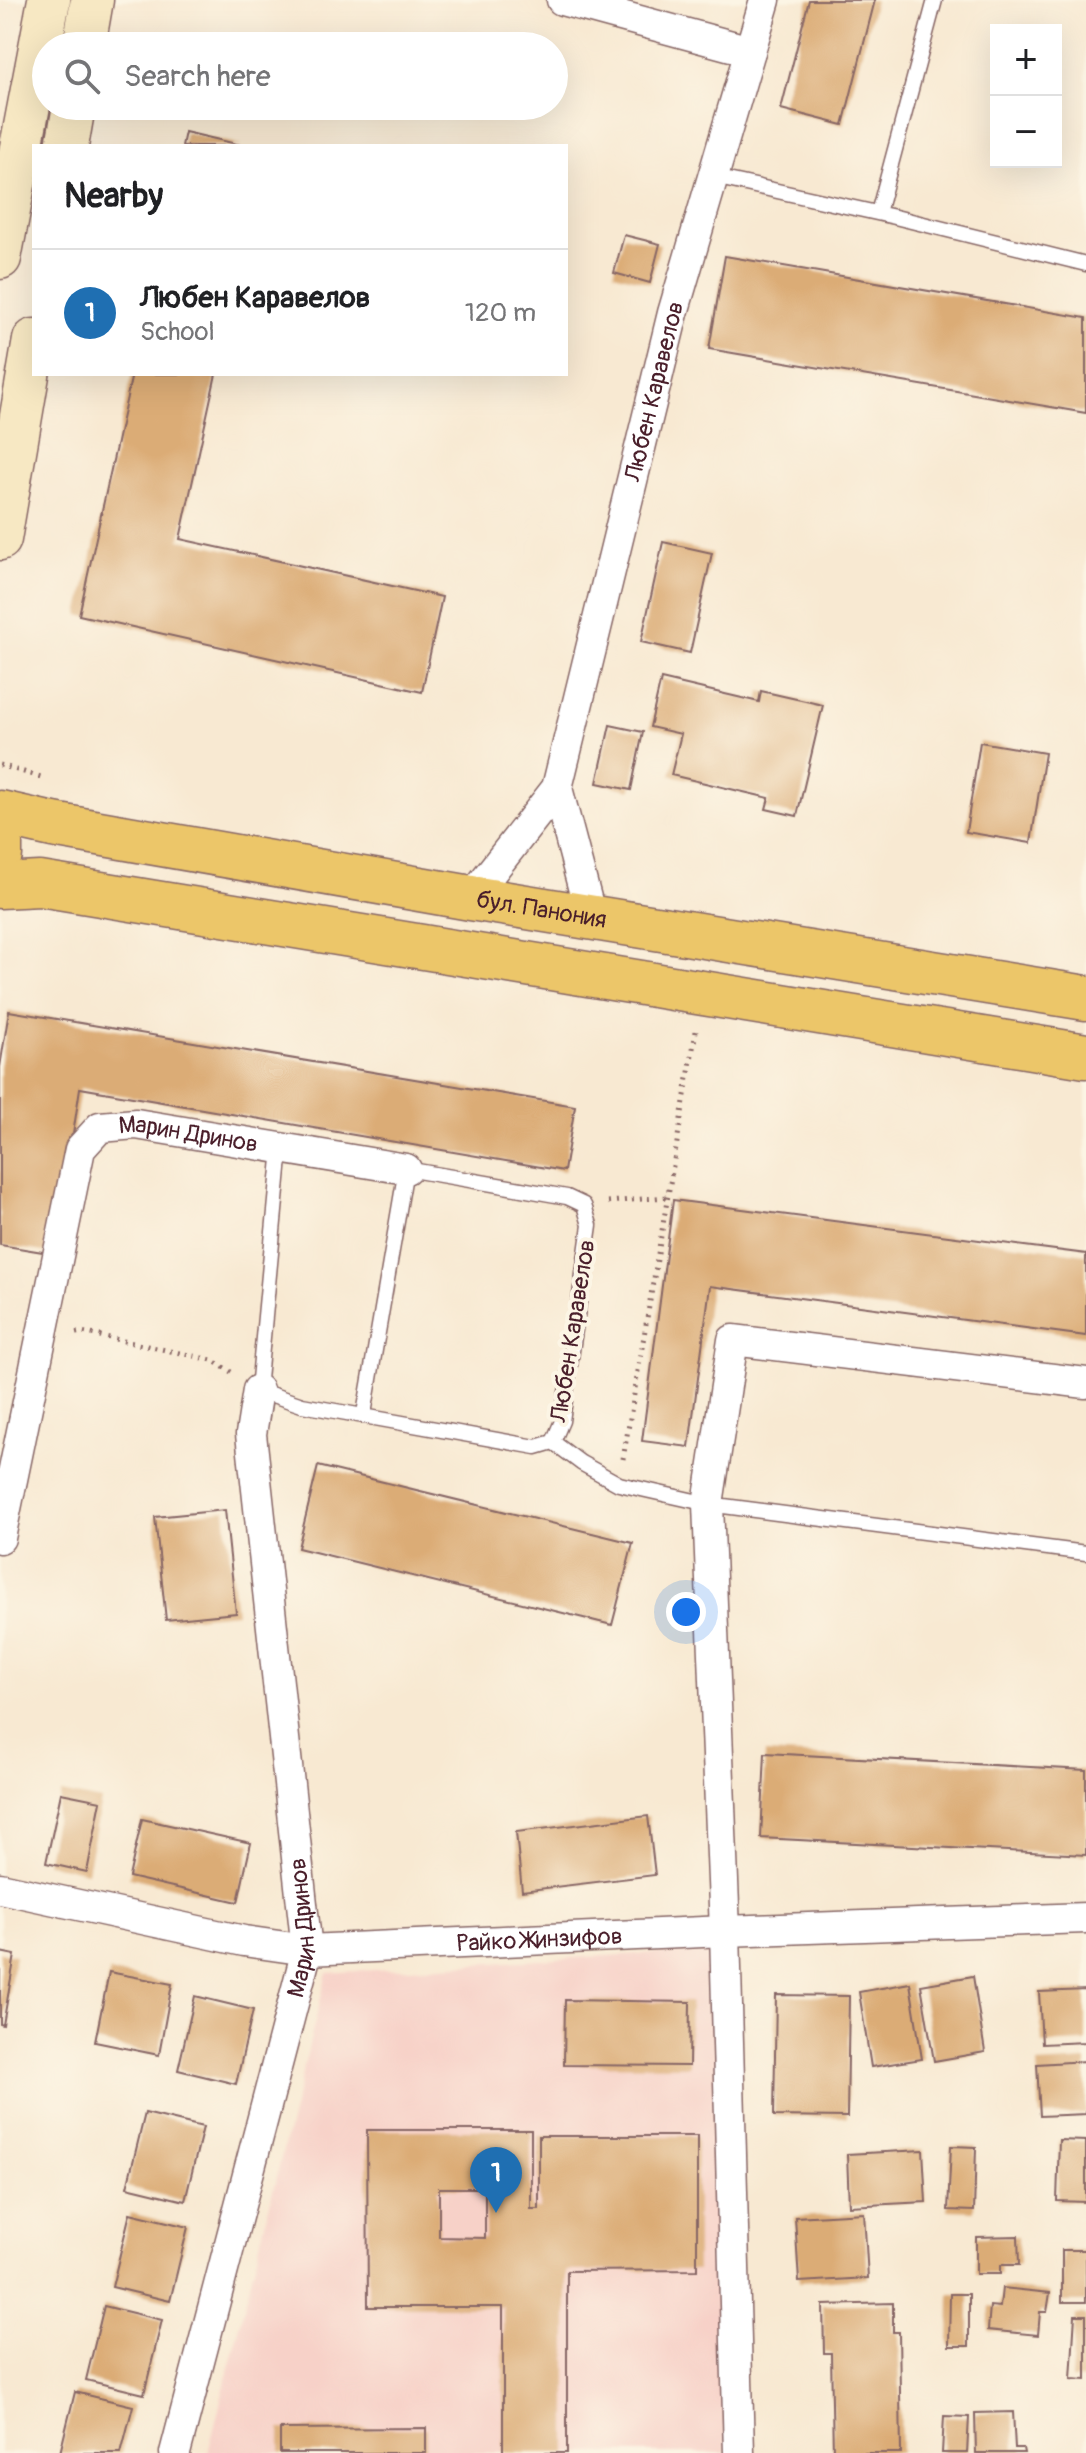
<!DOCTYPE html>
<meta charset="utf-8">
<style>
:root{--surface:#fff;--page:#f2f2f2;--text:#202124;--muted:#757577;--line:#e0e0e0;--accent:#1f6fb2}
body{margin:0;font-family:Pangolin,sans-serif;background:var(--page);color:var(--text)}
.controls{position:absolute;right:24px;top:24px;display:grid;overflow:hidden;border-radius:0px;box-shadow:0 8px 32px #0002}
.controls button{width:72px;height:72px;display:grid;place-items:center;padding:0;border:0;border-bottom:2px solid var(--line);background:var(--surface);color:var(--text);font:40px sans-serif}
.you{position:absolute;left:686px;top:1612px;width:28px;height:28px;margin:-20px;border:6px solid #fff;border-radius:50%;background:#1a73e8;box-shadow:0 0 0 12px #1a73e833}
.badge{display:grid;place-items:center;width:52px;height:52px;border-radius:50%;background:var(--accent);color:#fff;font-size:26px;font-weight:700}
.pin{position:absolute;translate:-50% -66px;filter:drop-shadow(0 2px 4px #0008)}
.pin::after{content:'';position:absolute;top:42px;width:28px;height:24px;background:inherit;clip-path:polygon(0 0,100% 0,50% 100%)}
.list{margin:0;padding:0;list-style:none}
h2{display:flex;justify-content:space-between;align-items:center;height:104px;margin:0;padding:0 32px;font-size:34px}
h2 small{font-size:26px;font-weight:400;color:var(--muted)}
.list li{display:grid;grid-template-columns:52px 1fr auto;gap:24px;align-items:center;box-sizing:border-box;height:128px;padding:0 32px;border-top:2px solid var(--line)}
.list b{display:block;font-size:30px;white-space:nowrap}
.list p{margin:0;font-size:26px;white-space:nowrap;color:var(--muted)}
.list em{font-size:26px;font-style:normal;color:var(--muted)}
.icon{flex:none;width:44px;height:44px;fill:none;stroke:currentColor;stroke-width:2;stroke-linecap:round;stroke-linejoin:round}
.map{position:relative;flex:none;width:1086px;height:2453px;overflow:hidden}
.search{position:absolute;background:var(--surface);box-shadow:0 8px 32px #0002;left:32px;top:32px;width:536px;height:88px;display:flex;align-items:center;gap:20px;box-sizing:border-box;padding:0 28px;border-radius:44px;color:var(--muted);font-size:30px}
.panel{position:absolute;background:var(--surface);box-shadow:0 8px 32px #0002;left:32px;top:144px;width:536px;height:232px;border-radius:0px}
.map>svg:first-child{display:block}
.built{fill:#f7d1c8}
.building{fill:#dbac76;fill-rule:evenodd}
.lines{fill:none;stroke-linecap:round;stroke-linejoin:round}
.lane-casing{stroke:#876665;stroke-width:17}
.street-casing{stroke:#876665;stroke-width:33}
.secondary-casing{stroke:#876665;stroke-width:45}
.primary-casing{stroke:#876665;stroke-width:47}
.path{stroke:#876665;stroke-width:5;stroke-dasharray:2 6;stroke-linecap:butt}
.lane{stroke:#fff;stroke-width:14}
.street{stroke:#fff;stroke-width:30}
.secondary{stroke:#f7e8c3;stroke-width:42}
.primary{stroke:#ecc669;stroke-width:44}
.labels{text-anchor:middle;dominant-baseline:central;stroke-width:8;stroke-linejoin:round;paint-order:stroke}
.street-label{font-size:24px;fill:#4a1f2b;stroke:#fcf5e5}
</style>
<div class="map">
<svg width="1086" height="2453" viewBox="0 0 1086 2453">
<rect width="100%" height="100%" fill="#fcf5e5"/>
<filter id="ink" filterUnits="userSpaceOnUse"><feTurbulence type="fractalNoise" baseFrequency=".0125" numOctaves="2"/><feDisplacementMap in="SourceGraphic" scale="16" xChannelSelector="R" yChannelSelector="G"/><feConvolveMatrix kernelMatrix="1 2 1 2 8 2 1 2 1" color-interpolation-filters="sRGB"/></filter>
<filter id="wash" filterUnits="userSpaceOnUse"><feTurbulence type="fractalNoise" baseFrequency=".006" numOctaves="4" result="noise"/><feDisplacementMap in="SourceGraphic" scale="32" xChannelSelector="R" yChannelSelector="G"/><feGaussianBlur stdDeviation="1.8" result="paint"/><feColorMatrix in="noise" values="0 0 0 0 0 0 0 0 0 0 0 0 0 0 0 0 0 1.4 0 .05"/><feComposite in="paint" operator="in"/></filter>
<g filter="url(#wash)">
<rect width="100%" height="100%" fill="#f8e9d2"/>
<path class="built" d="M723,1949l3,504h-518l119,-480z"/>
<g id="blocks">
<path class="building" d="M809,0h66l-32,125 -62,-16z
M185,132l56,13v1h-59z
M624,235l36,9 -10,39 -36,-10z
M725,256l361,62v95l-377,-64z
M132,374h84l-36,165 262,58 -20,95 -343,-77z
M663,542l49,11 -22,100 -49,-11z
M661,679l98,23 2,-11 62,14 -26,111 -31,-7 3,-11 -98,-23 10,-41 -31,-7z
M610,725l33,7 -12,58 -34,-7z
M980,742l65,11 -14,90 -65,-11z
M9,1011l566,95 -11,65 -484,-83 -25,166 -55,-9v-178z
M673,1200l413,54v82l-376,-50 -21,161 -47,-6z
M318,1466l315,77 -21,82 -314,-77z
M225,1510l11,103 -70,7 -11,-103z
M765,1753l321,17v85l-325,-17z
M61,1793l40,8 -14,71 -41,-9z
M648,1816l7,59 -133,16 -6,-59z
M142,1819l109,24 -13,59 -109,-25z
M0,1952l15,3 -12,70 -3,-1z
M109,1972l63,12 -13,71 -64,-13z
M973,1976l12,76 -51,9 -13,-76z
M910,1983l12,76 -51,8 -12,-75z
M1086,1990v52l-44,2 -3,-52z
M776,1995l73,1 -2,121 -73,-1z
M195,1996l58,14 -17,74 -58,-14z
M565,2000l125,2 -1,64 -125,-1z
M1086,2061v53l-46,2 -3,-52z
M145,2113l58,14 -18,74 -58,-14z
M367,2130h164v79h8v-73h158v134l-130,1v182h-64v-146h-135zM439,2188h46v50l-46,-1z
M1059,2140l27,1v61l-29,-1z
M951,2146l25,1 -2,64 -26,-1z
M923,2150l3,52 -77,4 -2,-52z
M130,2213l58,14 -18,74 -58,-14z
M864,2213l4,65 -69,4 -4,-65z
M1018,2236l1,29h-19v9h-24v-37z
M1062,2250h24v52h-24z
M1002,2288l48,5 -3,19h-7l-2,23 -50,-5 2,-24 10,1z
M950,2294h19v52h-20z
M893,2303v29h6l2,121h-68l-2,-100h-7l-1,-48z
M104,2306l58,14 -18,74 -58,-14z
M1075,2315h11v65l-15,-1z
M75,2392l58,14 -12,47h-61z
M1013,2412l2,36h8l1,5h-48l-1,-40z
M944,2416l25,1 -2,36h-25z
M426,2428v25h-146v-24z"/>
</g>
</g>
<g filter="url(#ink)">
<use href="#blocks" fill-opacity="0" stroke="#876665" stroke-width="2"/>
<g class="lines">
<defs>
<path id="lane" d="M714,177l181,40 191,47
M878,213l57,-213
M281,1148l-23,242 44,15 234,42 17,-5
M364,1414l42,-245 161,28 17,8 6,20 -28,196 -9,21 28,21 38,21 89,20 378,49"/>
<g id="street">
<path d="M562,0l188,51"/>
<path d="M557,788l34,129"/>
<path id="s1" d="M471,898l86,-110 116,-475 92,-313"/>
<path id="s2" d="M0,1538l80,-389 20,-22 36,-3 270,45"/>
<path id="s3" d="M0,1888l244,53 63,9 418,-19 361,-13"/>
<path id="s4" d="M175,2453l132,-503 -56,-516 7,-44"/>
<path d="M739,2453l-14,-522 -17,-427 25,-164 353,43"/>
</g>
<path id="secondary" d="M84,46l8,-46
M67,146l7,-40
M0,258l49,-258
M0,539l34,-199"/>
<g id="primary">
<path id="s5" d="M0,813l53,12 418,73 615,100"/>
<path d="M0,824v31"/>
<path d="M0,886l40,-2 1046,172"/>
</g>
</defs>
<use href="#lane" class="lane-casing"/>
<use href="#street" class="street-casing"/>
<use href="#secondary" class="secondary-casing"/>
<use href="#primary" class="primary-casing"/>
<path class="path" d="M0,765l41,12
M608,1202l58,-5
M76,1333l6,-1 130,28 19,12
M623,1459l73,-428"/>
<use href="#lane" class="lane"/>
<use href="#street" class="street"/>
<use href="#secondary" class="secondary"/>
<use href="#primary" class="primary"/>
</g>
</g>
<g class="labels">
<g class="street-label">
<text stroke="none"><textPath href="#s1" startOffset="548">Любен Каравелов</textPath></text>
<text stroke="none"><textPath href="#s5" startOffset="550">бул. Панония</textPath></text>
<text stroke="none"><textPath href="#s2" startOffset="516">Марин Дринов</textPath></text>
<text transform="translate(573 1331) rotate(-81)">Любен Каравелов</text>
<text stroke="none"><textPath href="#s4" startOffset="542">Марин Дринов</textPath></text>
<text stroke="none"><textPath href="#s3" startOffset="546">Райко Жинзифов</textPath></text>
</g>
</g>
</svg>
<div class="controls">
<button>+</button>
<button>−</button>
</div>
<div class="you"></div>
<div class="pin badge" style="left:496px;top:2213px">1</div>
<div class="search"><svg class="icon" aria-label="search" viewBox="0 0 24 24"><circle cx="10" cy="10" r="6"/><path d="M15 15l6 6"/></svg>Search here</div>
<section class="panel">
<h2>Nearby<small></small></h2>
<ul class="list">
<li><span class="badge">1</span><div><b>Любен Каравелов</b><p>School</p></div><em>120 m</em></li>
</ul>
</section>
</div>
